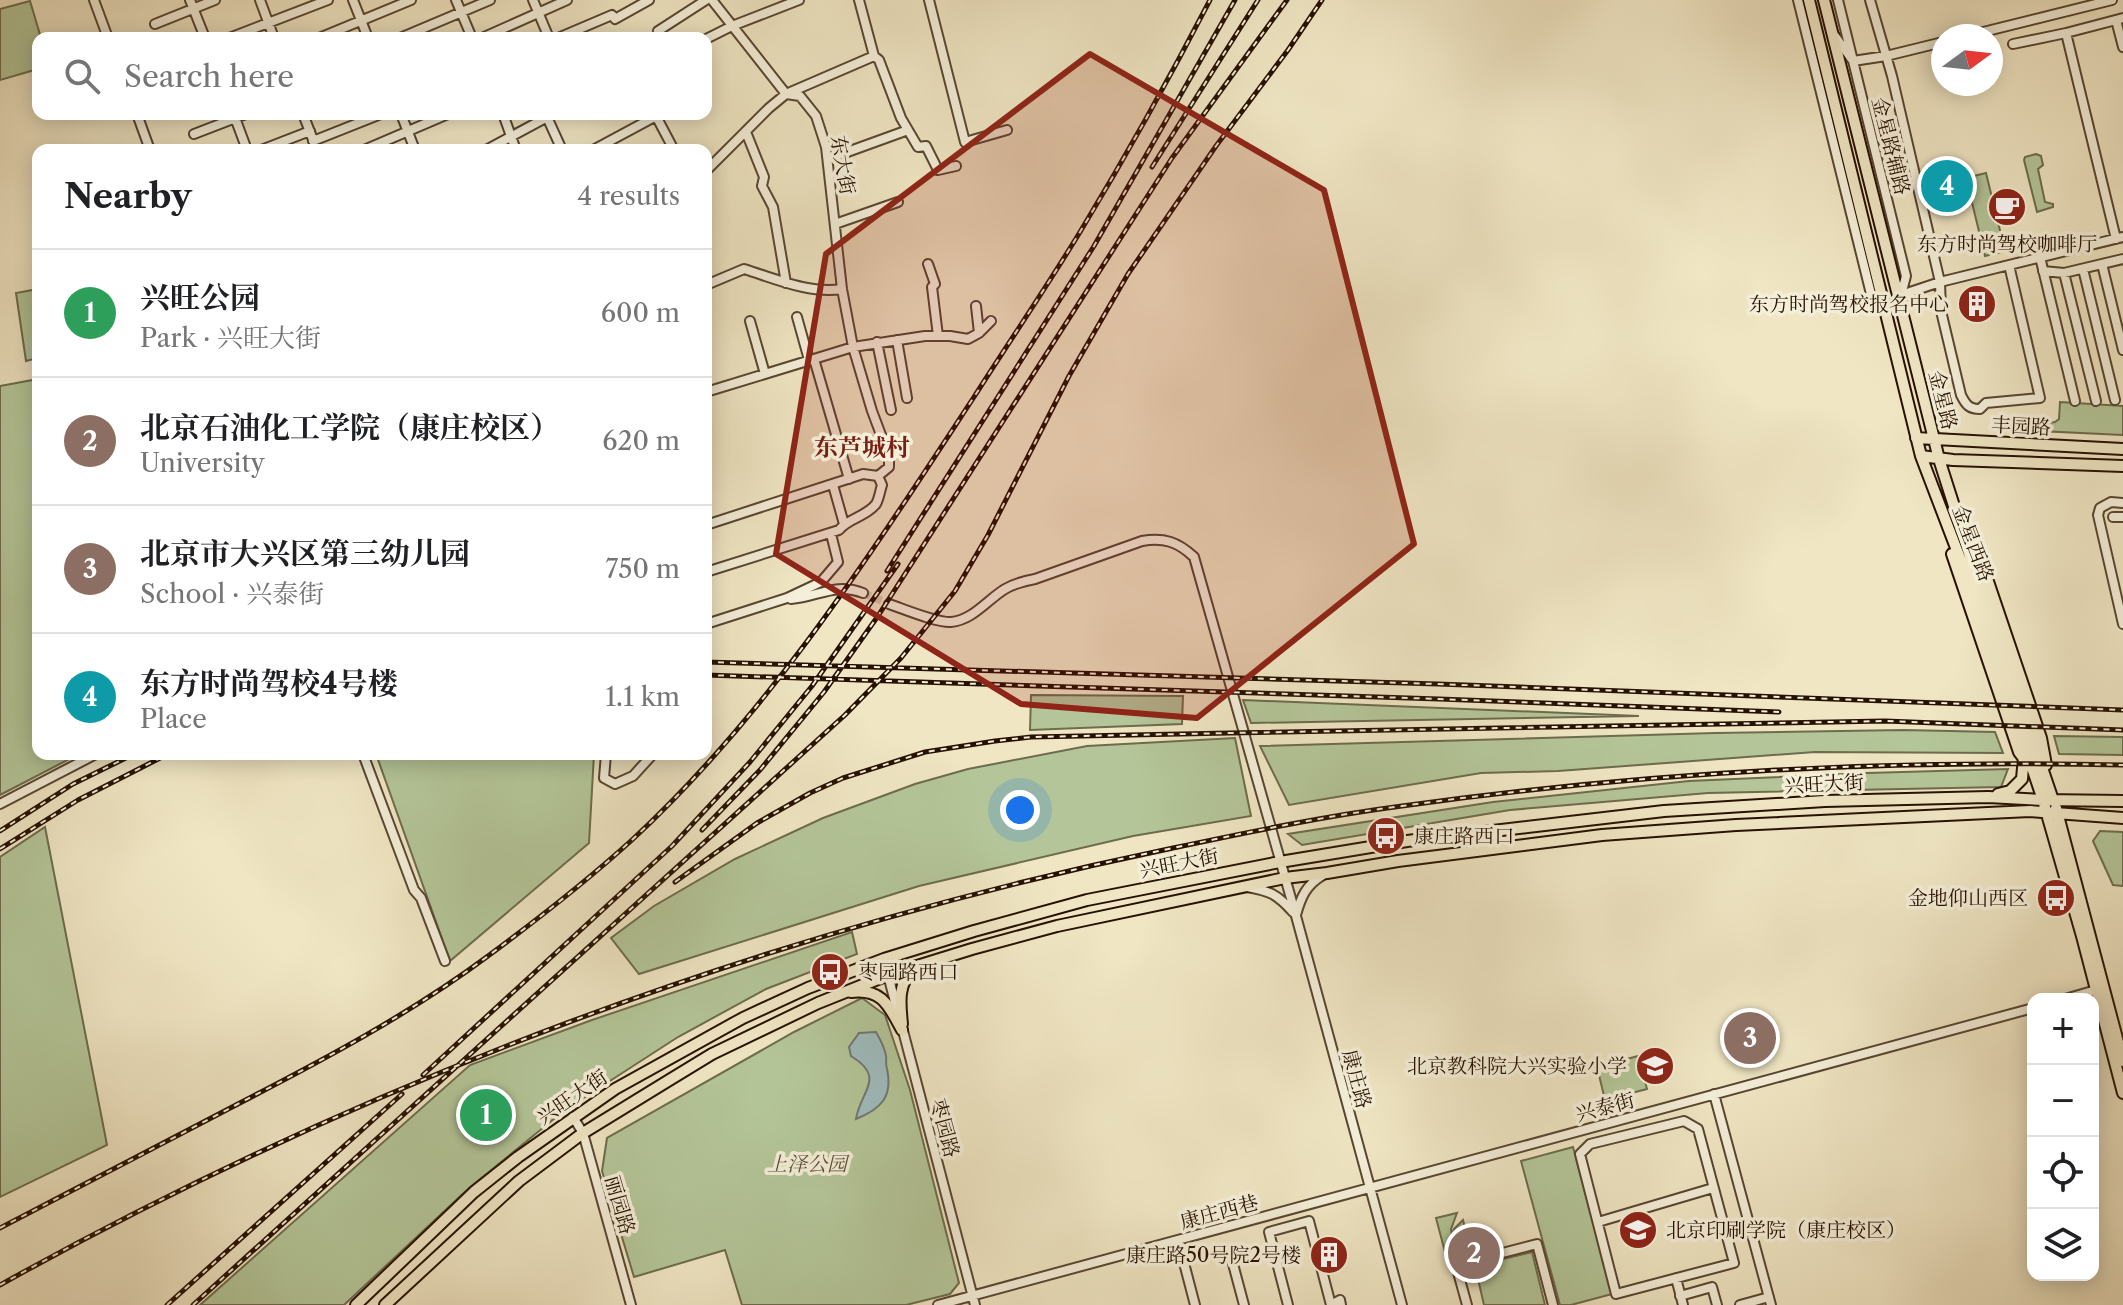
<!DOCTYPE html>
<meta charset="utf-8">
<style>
:root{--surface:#fff;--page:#f2f2f2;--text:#202124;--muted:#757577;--line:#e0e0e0;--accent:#8f2418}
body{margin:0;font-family:"Libre Caslon Text","Noto Serif SC",serif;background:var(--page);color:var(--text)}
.controls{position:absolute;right:24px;bottom:24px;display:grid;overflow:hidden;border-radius:16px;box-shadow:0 4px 20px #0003}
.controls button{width:72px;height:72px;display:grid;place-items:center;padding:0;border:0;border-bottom:2px solid var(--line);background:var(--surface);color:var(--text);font:40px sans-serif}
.compass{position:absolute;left:1931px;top:24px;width:72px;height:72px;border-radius:50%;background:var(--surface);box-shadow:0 4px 20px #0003;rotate:75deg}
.you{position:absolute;left:1020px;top:810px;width:28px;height:28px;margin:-20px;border:6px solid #fff;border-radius:50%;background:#1a73e8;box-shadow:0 0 0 12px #1a73e833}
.badge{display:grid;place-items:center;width:52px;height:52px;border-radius:50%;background:var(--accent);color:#fff;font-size:26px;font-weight:700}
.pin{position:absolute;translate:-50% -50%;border:4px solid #fff;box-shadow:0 2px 8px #0006}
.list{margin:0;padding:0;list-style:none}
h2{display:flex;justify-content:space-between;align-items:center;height:104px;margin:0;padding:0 32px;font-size:34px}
h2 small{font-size:26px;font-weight:400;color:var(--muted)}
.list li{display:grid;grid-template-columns:52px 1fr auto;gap:24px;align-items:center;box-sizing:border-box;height:128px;padding:0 32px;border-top:2px solid var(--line)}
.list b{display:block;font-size:30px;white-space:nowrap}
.list p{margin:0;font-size:26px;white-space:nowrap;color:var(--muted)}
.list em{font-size:26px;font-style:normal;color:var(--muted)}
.icon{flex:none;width:44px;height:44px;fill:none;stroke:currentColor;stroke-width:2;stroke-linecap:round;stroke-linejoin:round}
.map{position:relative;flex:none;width:2123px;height:1305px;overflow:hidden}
.search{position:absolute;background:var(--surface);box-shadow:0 4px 20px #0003;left:32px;top:32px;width:680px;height:88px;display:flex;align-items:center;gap:20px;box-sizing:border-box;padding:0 28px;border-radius:16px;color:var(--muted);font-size:30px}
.panel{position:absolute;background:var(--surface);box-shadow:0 4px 20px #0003;left:32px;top:144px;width:680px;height:616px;border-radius:16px}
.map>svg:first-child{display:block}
.green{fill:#b4c699;stroke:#6d6c4d;stroke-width:2}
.water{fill:#9fbdbf;stroke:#6f7873;stroke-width:2}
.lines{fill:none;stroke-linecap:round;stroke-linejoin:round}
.minor-tunnel{stroke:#d2c6a7;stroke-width:8;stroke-dasharray:8 4;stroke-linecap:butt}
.minor-casing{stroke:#584632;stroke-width:12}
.major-casing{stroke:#261101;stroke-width:14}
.minor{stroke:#f5efd9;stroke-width:8}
.major{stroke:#f0e6c4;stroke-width:10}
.rail-casing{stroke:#261101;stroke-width:5}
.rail{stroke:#f5efd9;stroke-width:2;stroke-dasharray:6;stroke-linecap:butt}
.marked{fill:#8f2418;fill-opacity:0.2;stroke:#8f2418;stroke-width:6;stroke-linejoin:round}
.labels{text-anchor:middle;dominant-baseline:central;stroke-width:7;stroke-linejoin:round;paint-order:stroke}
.street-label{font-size:20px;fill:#261101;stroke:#f5efd9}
.poi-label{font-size:20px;fill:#261101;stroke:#f5efd9;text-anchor:end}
.park-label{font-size:20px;font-style:italic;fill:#585036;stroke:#f5efd9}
.quarter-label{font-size:24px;font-weight:bold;fill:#7a1f14;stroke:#f5efd9}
</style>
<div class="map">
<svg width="2123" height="1305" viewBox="0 0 2123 1305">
<rect width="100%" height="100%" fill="#f0e6c4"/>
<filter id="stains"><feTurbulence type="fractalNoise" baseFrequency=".0025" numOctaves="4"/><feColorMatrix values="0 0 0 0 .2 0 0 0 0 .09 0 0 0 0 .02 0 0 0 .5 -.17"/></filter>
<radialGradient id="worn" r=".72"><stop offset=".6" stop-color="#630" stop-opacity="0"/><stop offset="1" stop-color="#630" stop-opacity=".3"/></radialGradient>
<path class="green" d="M30,1l11,37h-3v31l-38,11v-71z
M2036,154l5,2 2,9 -5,4 7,33 8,2v3l-16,5 -13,-52 1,-3z
M1986,173l19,78 -20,5 -19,-78z
M38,289v69l-12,3 -10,-68z
M38,379v375h41l-79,41v-409z
M2060,402l63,4v29l-84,-4 1,-7 15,-2 4,-3z
M1031,695l152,1 -1,28 -152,6z
M1243,700l396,16 -388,7z
M1904,730l91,2 8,21 -188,-1 -257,19 -77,2 -192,32 -29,-59 455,-13z
M2054,736l69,1v18l-64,-1z
M1235,738l16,78 -118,20 -214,50 -280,88 -28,-36 43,-32 81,-47 88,-41 92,-34 53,-15 119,-23z
M376,754h218l-5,89 -139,118z
M2008,769l-7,18 -293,6 -198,17 -208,35 -14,-11 205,-32 196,-21 178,-8z
M45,827l62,318 -107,52v-340z
M2100,831l23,1v54l-10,-1 -20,-44z
M852,932l5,22 -91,35 -88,48 -113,73 -96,78 -125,117h-144l270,-240 122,-45z
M862,998l23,17 25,75 49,193 -9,11 -44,11h-164l-17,-55 -91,27 -32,-106 5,-33 187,-106z
M1638,1056l9,33 -42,11 -8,-33z
M1573,1147l39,147 -41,11h-11l-39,-144z
M1457,1213l-6,16 1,6 2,-6 9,-9 2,8 -5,7 1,10 -7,2 3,11 -8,9 -13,-49z
M1532,1252l13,53h-61l-9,-39z"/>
<path class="water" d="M876,1032c4,7 9,16 10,24 1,7 -1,6 1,13 6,28 -6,40 -31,50 4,-28 31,-41 -5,-63l-2,-9 10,-14z"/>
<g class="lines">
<path class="minor-tunnel" d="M863,593l26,11"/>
<defs>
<path id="minor" d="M94,0l14,38
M190,0l15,38
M260,0l14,38
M353,0l15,38
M456,0l16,38
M533,0l16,38
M712,0l74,94 14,2 16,20 10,31 16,142 11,58 19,64 17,45v11l-11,9
M859,0l15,56 5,4 22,58 17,29 8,-1 12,24 18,-4
M929,0l36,142 42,-12
M1798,0l74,298
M1838,0l68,276 -6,23
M1870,0l22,76 48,206 1,29 20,84c5,10 8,14 19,14l6,-6 54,-5 -31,-133
M2116,20l7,27
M155,24l60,-24
M1835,36l18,25 33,-5 57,-14
M1967,36l145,-36
M229,38l99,-38
M319,38l92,-38
M400,38l90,-38
M482,38l85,-38
M558,38l54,-23 3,4 34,-19
M663,38l-5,-7 48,-31
M706,39l26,-13 67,-26
M2013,44l53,-11
M137,114l13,36
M303,114l14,36
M401,114l14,36
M503,114l13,36
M234,115l13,35
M656,116l18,34
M547,117l15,33
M746,132l18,45 -2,9 11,21 13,76
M194,134l52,-20
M313,141l68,-27
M261,150l49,-19
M364,150l84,-36
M486,150l67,-36
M593,150l67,-36
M828,159l80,-29
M706,171l63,-63 17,-14 88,-38
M835,224l63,-22
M2116,239l-50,-206 57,-15
M2040,257l35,144
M928,264l7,20 -3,3 6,49
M2102,264l21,86
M2083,269l32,131
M2043,271l21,2 59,-14
M2064,273l32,128
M706,285l38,-16c32,10 65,25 98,20
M1901,299l9,-7 30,-10 183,-45
M976,306l3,27
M797,317l12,43
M750,321l15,53
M897,340l10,58
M877,342l14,68
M814,359l35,120
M706,392l147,-45 72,-11h25l18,3 11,-6 12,-12
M833,485l11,39
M2123,503l-12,-1 -11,6 -2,7 25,109
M2113,517h10
M706,525l157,-51 15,2
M706,572l133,-42c9,-12 27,-13 37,-26 3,-5 4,-13 6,-19l-4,-9
M791,599c27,-2 44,-17 72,-6
M889,604c15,5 48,19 62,18 22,-2 36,-22 54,-33 10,-6 19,-8 30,-10l107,-38c22,-4 36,1 52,16l102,359 106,389
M706,624l81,-26 34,-16 17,-20 -7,-28
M363,754l51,136 7,8 24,63
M606,754l-2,24 11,6 18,-8 20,-22
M0,804l96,-50
M1247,887c23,4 30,7 46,25
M1296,915c5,-18 10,-30 27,-40
M884,959l14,55
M2065,999l31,-9
M902,1027l73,278
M1714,1094l57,211
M573,1117l10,16 48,172
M1684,1121l14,8 36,134 -118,31 -36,-140 10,-10z
M1598,1222l115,-34
M1178,1240l17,65
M1233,1264l11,41
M1676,1278l7,27
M1680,1296l32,-9 5,18
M938,1305l1095,-297
M1288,1305l-19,-73 40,-11 22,84 9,-5 1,5
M1467,1305l-11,-40 81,-21 16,61
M1740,1305l29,-8"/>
<path id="major" d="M1809,0l112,456 53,139 69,205 39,136 41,157
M1824,0l115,459 36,113 78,228
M1916,438l207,11
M1921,456l32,4 170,6
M1966,531l10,15 65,192 5,27
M1952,554l67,198 9,12
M1998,794l12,-3 12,-12 2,-22
M2056,808l67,253
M851,992c31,-4 38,14 51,38
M902,1024c-2,-20 -5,-41 12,-55
M356,1305l118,-113 44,-35 97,-68 128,-71 65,-30 76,-29 90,-28 113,-31 193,-38 127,-21 257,-30 161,-10 163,-4 55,3 80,1
M385,1305l134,-124 64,-48 88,-54 41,-25 106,-51 70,-28 84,-26 85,-23 228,-48 42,-5 71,-12 204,-26 134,-10 294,-14 93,7"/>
</defs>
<use href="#minor" class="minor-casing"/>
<use href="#major" class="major-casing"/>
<use href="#minor" class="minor"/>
<use href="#major" class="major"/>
<defs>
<path id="rail" d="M1152,167l106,-167
M887,571l207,-325 141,-246
M706,662l732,22 685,26
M706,675l733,24 340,13
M702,830l58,-60 64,-78 54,-76 294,-458 115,-158
M0,831l73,-47 61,-30
M0,849l78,-49 90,-46
M675,882l82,-59 53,-30 33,-15 82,-26 70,-11 36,-4 199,-4 655,-12 238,9
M423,1075l249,-229 78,-84 62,-76 86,-122
M0,1228c79,-41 158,-82 236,-123 87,-45 174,-91 252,-149 50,-37 99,-75 145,-117 137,-127 239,-287 341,-442 35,-55 72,-109 106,-165 46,-76 89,-153 130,-232
M0,1285c366,-204 762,-352 1173,-437 76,-16 152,-32 229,-42 239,-33 480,-47 721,-41
M167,1305l235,-211
M193,1305l652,-590 56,-57 54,-67 33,-56 81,-159 59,-102 88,-128 72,-96 34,-50"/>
</defs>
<use href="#rail" class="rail-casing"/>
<use href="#rail" class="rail"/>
</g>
<path class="marked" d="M1090,54l234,136 90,354 -217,174 -176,-14 -245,-150 50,-300z"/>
<defs>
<symbol id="cafe-disc" viewBox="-11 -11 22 22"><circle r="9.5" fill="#8f2418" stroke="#f5efd9"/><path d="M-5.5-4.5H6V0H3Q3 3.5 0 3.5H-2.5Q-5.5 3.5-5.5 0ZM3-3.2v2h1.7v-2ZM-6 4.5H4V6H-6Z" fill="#fff"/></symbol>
<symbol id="building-disc" viewBox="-11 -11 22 22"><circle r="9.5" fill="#8f2418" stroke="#f5efd9"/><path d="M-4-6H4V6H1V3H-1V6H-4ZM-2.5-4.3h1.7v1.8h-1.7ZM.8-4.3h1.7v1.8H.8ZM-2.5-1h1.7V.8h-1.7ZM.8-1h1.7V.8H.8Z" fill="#fff"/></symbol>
<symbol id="bus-disc" viewBox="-11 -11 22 22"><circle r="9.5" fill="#8f2418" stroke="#f5efd9"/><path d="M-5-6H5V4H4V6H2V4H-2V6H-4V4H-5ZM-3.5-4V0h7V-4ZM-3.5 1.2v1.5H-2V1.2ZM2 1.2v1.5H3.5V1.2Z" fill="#fff"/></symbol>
<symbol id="school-disc" viewBox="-11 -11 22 22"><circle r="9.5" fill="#8f2418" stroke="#f5efd9"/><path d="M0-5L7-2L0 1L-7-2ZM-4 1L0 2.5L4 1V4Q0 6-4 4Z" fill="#fff"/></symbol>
<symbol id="university-disc" viewBox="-11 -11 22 22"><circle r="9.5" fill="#8f2418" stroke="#f5efd9"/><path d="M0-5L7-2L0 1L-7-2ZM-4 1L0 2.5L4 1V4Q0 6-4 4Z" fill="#fff"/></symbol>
</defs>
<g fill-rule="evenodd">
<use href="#cafe-disc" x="1985" y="185" width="44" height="44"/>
<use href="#building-disc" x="1955" y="282" width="44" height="44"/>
<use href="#bus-disc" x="1364" y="814" width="44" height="44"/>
<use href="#bus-disc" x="2034" y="876" width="44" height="44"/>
<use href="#bus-disc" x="808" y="950" width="44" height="44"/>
<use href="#school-disc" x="1633" y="1044" width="44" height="44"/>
<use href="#university-disc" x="1616" y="1208" width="44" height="44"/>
<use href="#building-disc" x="1307" y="1233" width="44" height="44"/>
</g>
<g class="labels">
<g class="street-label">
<text transform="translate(1891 146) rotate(76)">金星路辅路</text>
<text transform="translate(843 165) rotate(80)">东大街</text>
<text transform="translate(1943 400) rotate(76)">金星路</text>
<text transform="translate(2021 426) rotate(3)">丰园路</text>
<text transform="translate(1973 543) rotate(69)">金星西路</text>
<text transform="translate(1824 784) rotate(-3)">兴旺大街</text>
<text transform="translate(1179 863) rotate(-11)">兴旺大街</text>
<text transform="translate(1357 1079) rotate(75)">康庄路</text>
<text transform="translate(572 1097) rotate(-34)">兴旺大街</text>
<text transform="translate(1605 1107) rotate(-15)">兴泰街</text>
<text transform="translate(945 1128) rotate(75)">枣园路</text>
<text transform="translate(620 1205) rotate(74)">丽园路</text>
<text transform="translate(1219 1212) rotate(-15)">康庄西巷</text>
</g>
<g class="poi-label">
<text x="2007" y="244" text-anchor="middle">东方时尚驾校咖啡厅</text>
<text x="1949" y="304">东方时尚驾校报名中心</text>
<text x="1414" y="836" text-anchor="start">康庄路西口</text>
<text x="2028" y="898">金地仰山西区</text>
<text x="858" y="972" text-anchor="start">枣园路西口</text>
<text x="1627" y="1066">北京教科院大兴实验小学</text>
<text x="1666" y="1230" text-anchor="start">北京印刷学院（康庄校区）</text>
<text x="1301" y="1255">康庄路50号院2号楼</text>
</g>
<g class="park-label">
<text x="807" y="1164">上泽公园</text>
</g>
<g class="quarter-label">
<text x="862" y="447">东芦城村</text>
</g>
</g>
<rect width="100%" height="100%" filter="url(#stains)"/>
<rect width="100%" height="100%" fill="url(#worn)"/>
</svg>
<div class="controls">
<button>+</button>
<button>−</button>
<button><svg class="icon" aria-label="locate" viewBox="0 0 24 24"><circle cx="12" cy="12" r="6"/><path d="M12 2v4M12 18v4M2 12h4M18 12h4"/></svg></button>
<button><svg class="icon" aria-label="layers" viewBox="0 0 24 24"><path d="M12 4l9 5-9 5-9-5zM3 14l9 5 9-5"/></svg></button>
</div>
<svg class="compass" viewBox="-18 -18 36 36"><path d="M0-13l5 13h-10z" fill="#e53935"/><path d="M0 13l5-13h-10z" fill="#757577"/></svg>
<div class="you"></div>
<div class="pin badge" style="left:486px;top:1115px;background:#2e9e5b">1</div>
<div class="pin badge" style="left:1474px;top:1253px;background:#8d6e63">2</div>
<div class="pin badge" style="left:1750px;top:1038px;background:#8d6e63">3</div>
<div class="pin badge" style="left:1947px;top:186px;background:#0f9aa8">4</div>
<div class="search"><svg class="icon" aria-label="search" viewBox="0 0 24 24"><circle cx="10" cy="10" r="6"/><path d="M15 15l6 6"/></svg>Search here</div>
<section class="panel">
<h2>Nearby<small>4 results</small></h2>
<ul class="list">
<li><span class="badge" style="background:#2e9e5b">1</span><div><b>兴旺公园</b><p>Park · 兴旺大街</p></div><em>600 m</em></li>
<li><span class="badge" style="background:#8d6e63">2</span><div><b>北京石油化工学院（康庄校区）</b><p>University</p></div><em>620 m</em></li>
<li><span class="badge" style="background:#8d6e63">3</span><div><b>北京市大兴区第三幼儿园</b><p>School · 兴泰街</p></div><em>750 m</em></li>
<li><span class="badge" style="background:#0f9aa8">4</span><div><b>东方时尚驾校4号楼</b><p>Place</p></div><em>1.1 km</em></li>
</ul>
</section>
</div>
